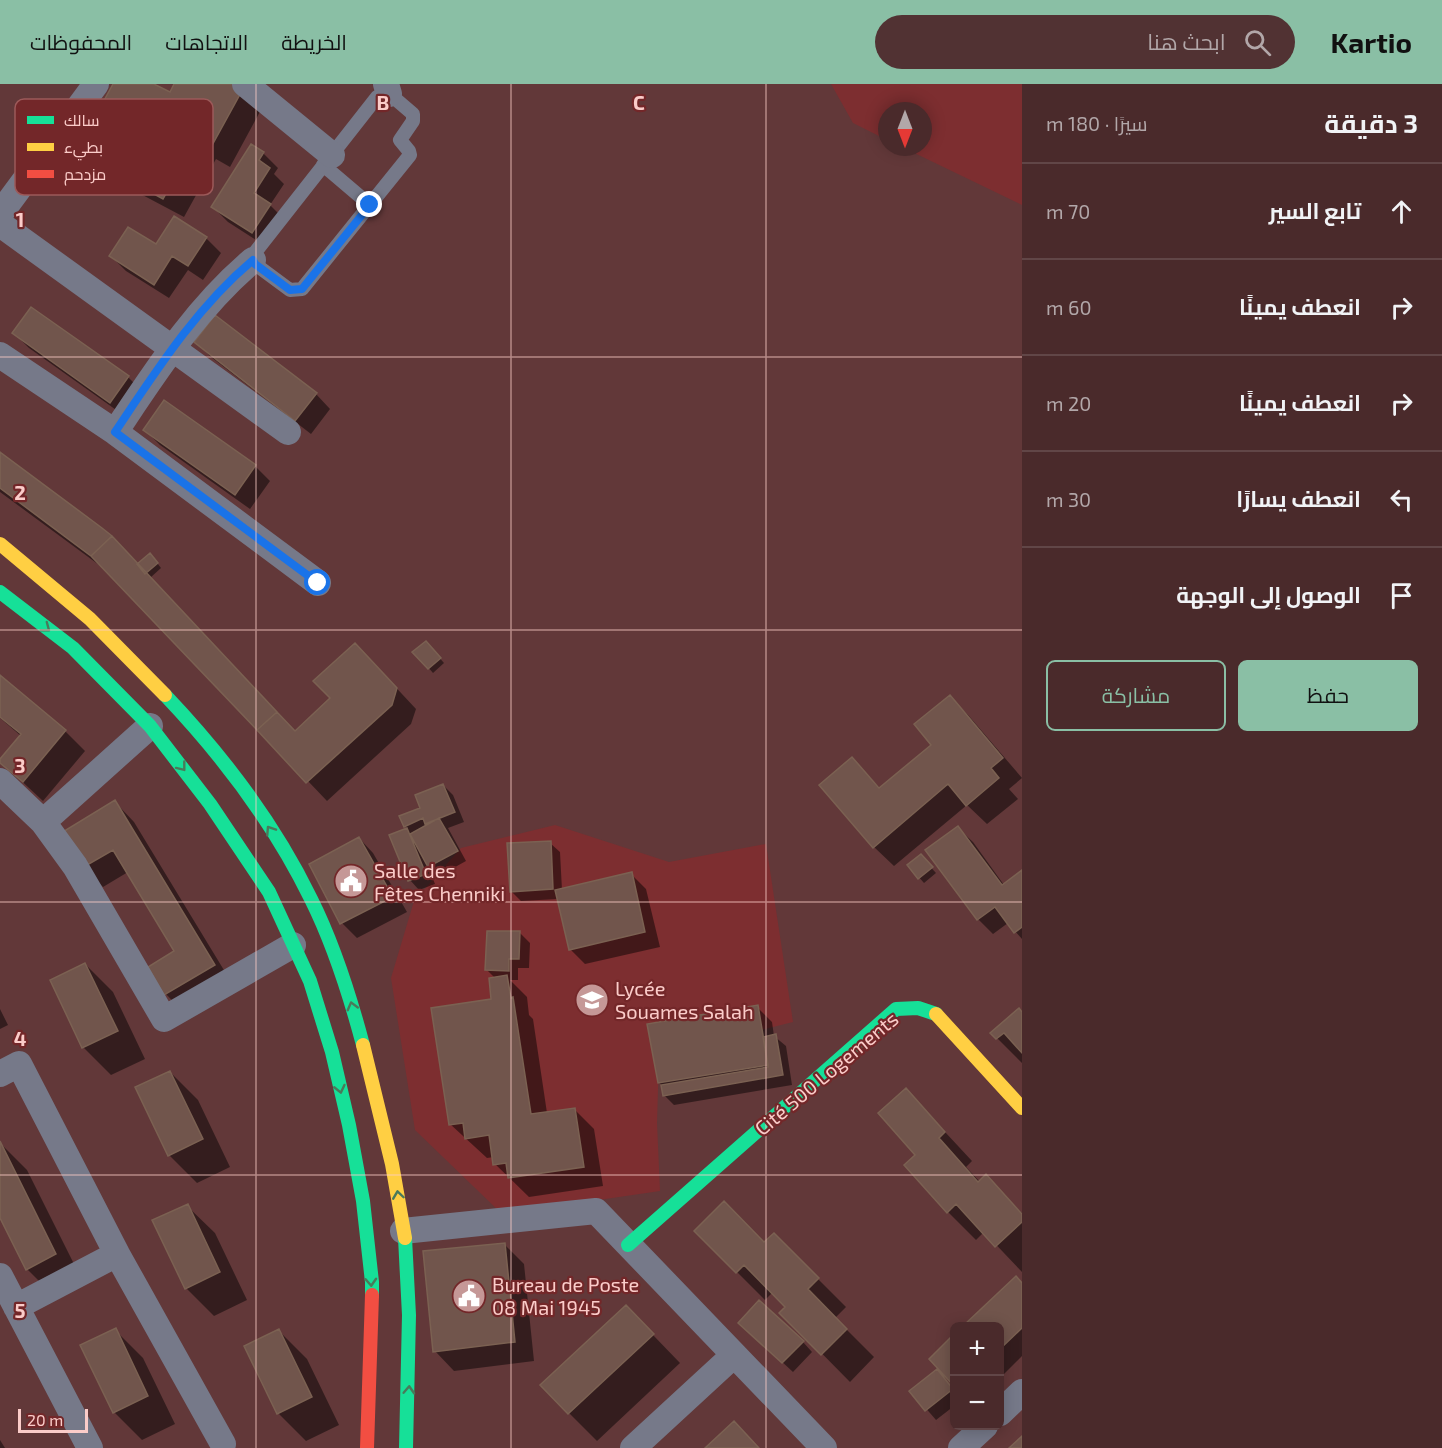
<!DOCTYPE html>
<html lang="ar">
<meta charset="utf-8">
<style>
:root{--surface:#4a2a2b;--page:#513233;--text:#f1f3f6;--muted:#b2a7a9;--line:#614647;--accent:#8abfa5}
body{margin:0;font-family:"Exo 2",Cairo,sans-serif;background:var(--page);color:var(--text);direction:rtl}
.controls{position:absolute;right:18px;bottom:18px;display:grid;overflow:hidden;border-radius:9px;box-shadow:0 3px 15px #0003}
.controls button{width:54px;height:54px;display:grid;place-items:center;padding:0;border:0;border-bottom:2px solid var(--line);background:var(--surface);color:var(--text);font:30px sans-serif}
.compass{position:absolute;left:878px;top:18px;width:54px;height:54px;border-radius:50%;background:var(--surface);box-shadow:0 3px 15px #0003;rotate:180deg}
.scale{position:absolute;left:18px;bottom:15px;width:70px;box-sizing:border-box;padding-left:6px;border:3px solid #fbccc9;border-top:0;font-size:16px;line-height:21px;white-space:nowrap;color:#fbccc9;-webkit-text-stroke:4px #732729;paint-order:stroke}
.stop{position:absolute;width:18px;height:18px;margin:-14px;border:4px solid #1a73e8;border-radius:50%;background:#fff}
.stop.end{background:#1a73e8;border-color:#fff;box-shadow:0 2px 6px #0008}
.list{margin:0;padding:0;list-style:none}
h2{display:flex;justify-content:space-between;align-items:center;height:78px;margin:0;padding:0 24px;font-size:26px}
h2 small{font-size:20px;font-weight:400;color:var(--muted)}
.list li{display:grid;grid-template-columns:39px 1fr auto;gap:18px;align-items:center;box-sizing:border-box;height:96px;padding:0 24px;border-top:2px solid var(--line)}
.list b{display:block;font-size:22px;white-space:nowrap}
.list em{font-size:20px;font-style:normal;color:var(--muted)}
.actions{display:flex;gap:12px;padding:18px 24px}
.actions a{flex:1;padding:14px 0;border:2px solid var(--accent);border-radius:9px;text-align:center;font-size:21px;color:var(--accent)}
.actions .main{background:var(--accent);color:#111}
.icon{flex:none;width:33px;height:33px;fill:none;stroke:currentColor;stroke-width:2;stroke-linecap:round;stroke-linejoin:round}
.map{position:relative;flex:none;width:1022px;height:1364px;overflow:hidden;direction:ltr}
header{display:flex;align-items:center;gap:36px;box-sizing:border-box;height:84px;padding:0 30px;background:var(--accent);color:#111}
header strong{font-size:28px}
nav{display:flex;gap:33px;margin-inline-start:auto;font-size:21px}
.search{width:420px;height:54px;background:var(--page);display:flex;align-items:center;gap:15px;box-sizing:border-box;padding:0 21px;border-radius:33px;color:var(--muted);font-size:22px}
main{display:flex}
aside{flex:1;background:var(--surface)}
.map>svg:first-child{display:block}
.built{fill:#7d2e30}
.shadow{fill:#0007}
.building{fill:#71554c;stroke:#7b6152;stroke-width:1.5}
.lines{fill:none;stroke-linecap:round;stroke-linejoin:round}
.lane{stroke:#767989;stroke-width:14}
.street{stroke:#767989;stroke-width:26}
.fast{stroke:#16e098;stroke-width:14}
.slow{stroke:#ffcf43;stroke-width:14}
.jam{stroke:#f24e42;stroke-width:14}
.oneway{stroke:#497a5b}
.route{stroke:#1a73e8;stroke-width:8}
.grid{fill:none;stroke:#fbccc9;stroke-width:1.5;stroke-opacity:0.55}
.labels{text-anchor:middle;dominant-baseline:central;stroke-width:4.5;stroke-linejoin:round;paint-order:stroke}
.poi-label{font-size:20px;fill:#fbccc9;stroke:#732729;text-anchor:start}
.street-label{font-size:20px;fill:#fbccc9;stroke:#732729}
.key{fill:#732729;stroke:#9c5959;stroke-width:1.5}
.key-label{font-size:16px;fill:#fbccc9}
.grid-label{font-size:20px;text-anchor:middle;font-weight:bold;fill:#fbccc9;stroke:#732729;stroke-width:4.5;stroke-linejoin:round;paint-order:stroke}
</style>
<header>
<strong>Kartio</strong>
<div class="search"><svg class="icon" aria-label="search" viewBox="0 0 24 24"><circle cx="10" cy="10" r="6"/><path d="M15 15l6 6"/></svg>ابحث هنا</div>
<nav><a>الخريطة</a><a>الاتجاهات</a><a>المحفوظات</a></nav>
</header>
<main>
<aside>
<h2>3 دقيقة<small>سيرًا · 180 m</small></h2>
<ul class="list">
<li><svg class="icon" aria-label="ahead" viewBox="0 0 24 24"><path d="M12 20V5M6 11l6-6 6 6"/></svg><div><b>تابع السير</b></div><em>70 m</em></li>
<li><svg class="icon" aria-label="right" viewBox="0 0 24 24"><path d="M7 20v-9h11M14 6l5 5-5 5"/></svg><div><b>انعطف يمينًا</b></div><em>60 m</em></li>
<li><svg class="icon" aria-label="right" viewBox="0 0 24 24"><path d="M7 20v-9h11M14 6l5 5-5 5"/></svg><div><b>انعطف يمينًا</b></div><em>20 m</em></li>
<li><svg class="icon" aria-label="left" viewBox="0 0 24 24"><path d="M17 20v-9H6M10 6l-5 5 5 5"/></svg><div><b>انعطف يسارًا</b></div><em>30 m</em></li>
<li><svg class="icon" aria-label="arrive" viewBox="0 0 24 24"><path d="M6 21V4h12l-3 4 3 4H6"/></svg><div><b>الوصول إلى الوجهة</b></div></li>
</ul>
<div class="actions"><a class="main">حفظ</a><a>مشاركة</a></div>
</aside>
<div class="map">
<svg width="1022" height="1364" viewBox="0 0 1022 1364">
<rect width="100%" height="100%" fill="#623839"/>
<path class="built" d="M831,0h191v121l-120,-58h21v-36h-36v29l-34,-17z
M555,741l114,37 97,-18 27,178 -134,33 -2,68 3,68 -158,23 -87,-84 -24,-152 23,-77 47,-53z"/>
<path class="shadow" d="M115,0h36l19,10 6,-10h58l28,24 -32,59 -14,-8 -32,58 -83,-44 -20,-20 19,-33z
M263,69l15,15 -4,6 10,10 -14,21 15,15 -18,27 -39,-25 -15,-15z
M206,154l15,15 -18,27 -15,-10 -19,28 -43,-27 -15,-15z
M14,249l114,44 15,15 -17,25 -97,-69z
M196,258l120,52 14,15 -19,25 -100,-77z
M165,318l90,64 15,15 -20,28 -90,-64 -15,-15z
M0,370l138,111 16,-6 7,9 -11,10 145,154 79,-68 42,45 -5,15 -84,77 -217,-228 -110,-81z
M430,563l14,16 -11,10 -18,-21z
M0,593l65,54 20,20 -42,50 -43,-40 21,-25 -21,-18z
M950,613l19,19 53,62 -13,11 9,10 -31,25 -20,-19 -73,61 -20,-19 -22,-88 29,30 52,-44z
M443,701l10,10 11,27 -16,6 18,33 -27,15 -12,-12 8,20 -16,6 -9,-10 -19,-44 17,-7 -3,-3z
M115,718l19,20 99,163 -48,29 -19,-20 -16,-26 26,-17 -48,-79 -25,15 -20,-20z
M958,744l15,14 31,43 18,-13v67l-14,-16 -15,11 -15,-15 -51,-69z
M359,754l14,15 34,59 -50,26 -15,-15z
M550,759l10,9 2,38 69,-16 15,15 14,58 -75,17 -15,-15 -12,-50 -37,2 -10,-10z
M925,777l11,12 -12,10 -15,-17z
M520,849l10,10 -1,25h-11v12h-8l17,17 2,18 4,4 14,94 27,-4 20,20 9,57 -74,11 -34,-33 -1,-7 -7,1 -37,-34 43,-123 3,-22 -10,-10z
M85,880l28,28 32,67 -34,16 -28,-28z
M757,923l15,15 2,14 12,10 6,39 -118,20 -10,-10 -2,-9 -3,-4z
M0,925l8,16 -8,4z
M1022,930v49l-30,-30z
M170,988l28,28 32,67 -33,16 -28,-28z
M906,1006l66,71 -6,6 14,15 6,-5 36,36v59l-38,-40 -8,8 -28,-28 -31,-57z
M0,1059l27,27 56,112 -28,15 -28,-28 -27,-55z
M187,1122l28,27 32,67 -33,16 -28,-28z
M696,1147l68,13 10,-9 72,72 -11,11 39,39 -24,25 -68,-69 5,-6 -14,-15 -8,8z
M504,1160l20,20 10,97 -80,10 -19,-20z
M1016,1195l6,6v71l-22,22v-52h-35z
M626,1223l54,56 -83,78 -28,-28z
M115,1246l28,28 32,66 -33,16 -28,-28z
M279,1247l28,28 32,66 -33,16 -28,-28z
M750,1248l53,10 9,10 -19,20z
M954,1252v48l-23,-25z
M937,1287l17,19v16l-18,14 -25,-29z
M0,1356l5,8h-5z"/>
<path class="building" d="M113,0h41l16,8 4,-8h63l7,3 -34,62 -14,-8 -33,58 -84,-46 19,-34 -3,-2z
M251,60l13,8 -5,8 11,8 -16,25 17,11 -19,29 -41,-26z
M174,132l33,21 -19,29 -16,-10 -18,29 -45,-29 19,-29 28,17z
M31,223l98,69 -19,27 -98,-70z
M215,231l102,78 -22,28 -101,-79z
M164,316l92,65 -21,30 -92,-65z
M0,368l102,76 10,8 -21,20 -91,-68z
M112,452l165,176 -20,18 -166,-174z
M150,469l8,10 -13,11 -8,-10z
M426,557l15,17 -13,11 -16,-17z
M355,559l42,45 -5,17 -86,78 -49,-53 20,-18 18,19 35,-33 -17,-17z
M0,591l66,55 -43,52 -23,-19v-4l21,-25 -21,-17z
M950,611l53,63 -12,10 8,10 -33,28 -18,-22 -75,64 -54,-63 33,-28 27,31 52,-43 -17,-21z
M443,700l12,28 -30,12 -2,-6 -19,9 -5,-11 21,-8 -5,-13z
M115,716l100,165 -51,30 -16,-28 26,-16 -61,-101 -31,18 -21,-35z
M439,734l19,33 -30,16 -18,-33z
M958,742l44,59 20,-15v57l-8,6 -19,-26 -18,13 -52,-70z
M407,744l19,46 -18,7 -19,-46z
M359,753l34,60 -53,27 -31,-60z
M551,757l2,48 -43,3 -3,-49z
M921,770l12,13 -15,12 -11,-14z
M632,788l13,60 -76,18 -14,-60z
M487,847h33l-1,28h-10v12l-24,-1z
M85,879l33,68 -36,17 -32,-68z
M507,891l4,23 2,-1 18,117 44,-6 9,59 -76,11 -2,-15 -13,2 -4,-30 -24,4 -2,-16 -14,2 -18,-117 60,-9 -2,-21z
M758,921l10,60 -110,18 -11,-59z
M1019,924l3,4v41l-18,-20 -8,6 -6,-6z
M776,950l7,41 -120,21 -2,-11 107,-18 -5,-30z
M170,987l33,68 -35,17 -33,-69z
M906,1004l39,44 -6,6 39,44 8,-8 36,40v8l-27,25 -39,-43 -9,9 -43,-48 11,-10 -37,-42z
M0,1057l56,113 -30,16 -26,-52z
M724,1117l40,41 10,-9 45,45 -11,11 39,40 -26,26 -42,-42 6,-6 -41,-42 -8,8 -42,-42z
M188,1120l32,68 -35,17 -33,-69z
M505,1159l10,99 -82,10 -10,-101z
M1016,1192l6,7v45l-22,21v-23h-37z
M759,1216l45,41 -22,22 -44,-40z
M626,1221l28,29 -86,80 -28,-29z
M116,1244l32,68 -35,17 -33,-68z
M279,1245l33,68 -35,17 -33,-68z
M954,1250v52l-25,-27z
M937,1285l16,20 -28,22 -16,-20z
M734,1337l25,27h-54z
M1022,1352v12h-13z"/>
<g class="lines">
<path class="lane" d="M384,9l8,3 21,18v7l-13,19 9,11 1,4 -108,134 -12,1 -35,-26 -2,-9 124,-158z
M323,81l47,40"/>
<path class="street" d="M245,0l87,71
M386,0l3,10
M0,130l96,-130
M0,140l288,208
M0,271l115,77 203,151
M115,348c41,-61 81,-124 138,-172
M0,697l43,41 32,44 89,153 129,-74
M43,738l107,-96
M0,990l19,-10 98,190
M403,1147l193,-20 228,237
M0,1192l90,172
M16,1223l101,-53 106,190
M1000,1329l22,-21
M633,1364l101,-93
M961,1364l24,-22"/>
<path class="fast" d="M0,508l73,56 77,78 60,78 59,88 41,89 22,71 17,73 14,76 9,81v13
M165,611c57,60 110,130 146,204 23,46 39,97 52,146
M405,1154l4,77 -3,133
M628,1161l268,-236 22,-1 18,6"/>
<path class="slow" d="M0,460l90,75 75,76
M936,930l86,94
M363,961l29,119 13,74"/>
<path class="jam" d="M367,1364l5,-153"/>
</g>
<defs><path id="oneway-chevron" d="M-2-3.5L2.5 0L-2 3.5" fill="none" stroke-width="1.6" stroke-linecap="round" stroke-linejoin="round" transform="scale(1.5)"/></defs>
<g class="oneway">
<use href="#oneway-chevron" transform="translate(46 544) rotate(37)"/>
<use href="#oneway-chevron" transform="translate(182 683) rotate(52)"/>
<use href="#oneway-chevron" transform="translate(270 746) rotate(-123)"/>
<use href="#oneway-chevron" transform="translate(352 922) rotate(-105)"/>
<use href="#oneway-chevron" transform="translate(340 1005) rotate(77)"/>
<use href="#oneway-chevron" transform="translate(398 1111) rotate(-98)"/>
<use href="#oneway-chevron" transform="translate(371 1198) rotate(87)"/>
<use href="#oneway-chevron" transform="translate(409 1306) rotate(-87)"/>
</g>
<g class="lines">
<path class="route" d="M318,499l-203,-151c41,-61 81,-124 138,-172l2,4 35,26 12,-1 68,-84"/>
</g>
<path class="grid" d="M256,0v1364M511,0v1364M766,0v1364M0,273h1022M0,546h1022M0,818h1022M0,1091h1022"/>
<defs>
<symbol id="civic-disc" viewBox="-11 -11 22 22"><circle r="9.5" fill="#c59897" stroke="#732729"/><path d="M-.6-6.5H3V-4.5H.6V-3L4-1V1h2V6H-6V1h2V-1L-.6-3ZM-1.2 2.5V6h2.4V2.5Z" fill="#fff"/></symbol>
<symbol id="school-disc" viewBox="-11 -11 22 22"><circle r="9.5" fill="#c59897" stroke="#732729"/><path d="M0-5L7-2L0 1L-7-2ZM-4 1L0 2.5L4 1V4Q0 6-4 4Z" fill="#fff"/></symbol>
</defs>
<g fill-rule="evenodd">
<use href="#civic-disc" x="332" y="778" width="38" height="38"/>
<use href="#school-disc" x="573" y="897" width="38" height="38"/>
<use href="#civic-disc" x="450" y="1193" width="38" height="38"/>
</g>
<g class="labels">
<g class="poi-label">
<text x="374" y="786">Salle des<tspan x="374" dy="23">Fêtes Chenniki</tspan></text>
<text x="615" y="904">Lycée<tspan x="615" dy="23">Souames Salah</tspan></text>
<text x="492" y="1200">Bureau de Poste<tspan x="492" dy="23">08 Mai 1945</tspan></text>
</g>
<g class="street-label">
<text transform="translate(826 989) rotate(-40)">Cité 500 Logements</text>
</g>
</g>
<rect x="15" y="15" width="198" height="96" rx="9" class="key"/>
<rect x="27" y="32" width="27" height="8" fill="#16e098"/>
<rect x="27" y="59" width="27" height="8" fill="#ffcf43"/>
<rect x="27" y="86" width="27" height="8" fill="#f24e42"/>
<g class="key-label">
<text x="64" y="42">سالك</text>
<text x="64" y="69">بطيء</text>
<text x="64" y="96">مزدحم</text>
</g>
<g class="grid-label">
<text x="383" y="26">B</text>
<text x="639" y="26">C</text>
<text x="20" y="143">1</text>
<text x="20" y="416">2</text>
<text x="20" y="689">3</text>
<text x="20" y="962">4</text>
<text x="20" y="1234">5</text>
</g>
</svg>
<div class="controls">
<button>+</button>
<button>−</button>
</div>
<svg class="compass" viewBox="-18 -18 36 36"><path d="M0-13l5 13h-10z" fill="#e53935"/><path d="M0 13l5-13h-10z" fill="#b2a7a9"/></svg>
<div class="scale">20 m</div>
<div class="stop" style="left:318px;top:499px"></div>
<div class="stop end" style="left:370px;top:121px"></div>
</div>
</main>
